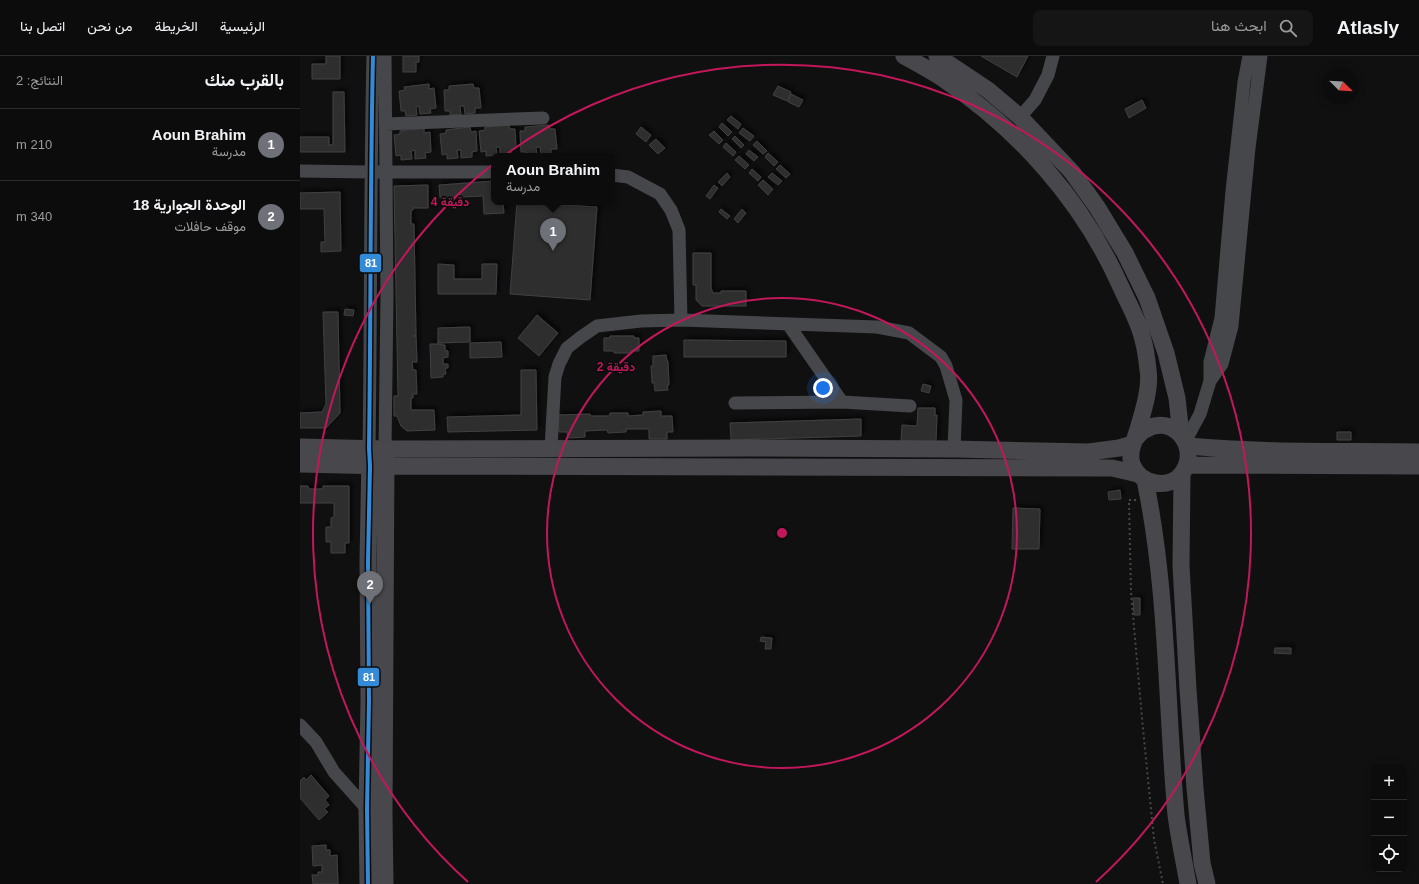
<!DOCTYPE html>
<html lang="ar">
<meta charset="utf-8">
<style>
:root{--surface:#0c0c0d;--page:#151516;--text:#f1f3f6;--muted:#9a9b9d;--line:#2c2c2e;--accent:#6f7178}
body{margin:0;font-family:Helvetica,Vazirmatn,sans-serif;background:var(--page);color:var(--text);direction:rtl}
.controls{position:absolute;right:12px;bottom:12px;display:grid;overflow:hidden;border-radius:8px;box-shadow:0 2px 10px #0003}
.controls button{width:36px;height:36px;display:grid;place-items:center;padding:0;border:0;border-bottom:1px solid var(--line);background:var(--surface);color:var(--text);font:20px sans-serif}
.compass{position:absolute;left:1023px;top:12px;width:36px;height:36px;border-radius:50%;background:var(--surface);box-shadow:0 2px 10px #0003;rotate:114deg}
.you{position:absolute;left:523px;top:332px;width:14px;height:14px;margin:-10px;border:3px solid #fff;border-radius:50%;background:#1a73e8;box-shadow:0 0 0 6px #1a73e833}
.badge{display:grid;place-items:center;width:26px;height:26px;border-radius:50%;background:var(--accent);color:#fff;font-size:13px;font-weight:700}
.pin{position:absolute;translate:-50% -33px;filter:drop-shadow(0 1px 2px #0008)}
.pin::after{content:'';position:absolute;top:21px;width:14px;height:12px;background:inherit;clip-path:polygon(0 0,100% 0,50% 100%)}
.popup{position:absolute;left:191px;top:97px;width:124px;height:52px;box-sizing:border-box;display:grid;place-content:center;border-radius:8px;background:var(--surface);filter:drop-shadow(0 1px 3px #0005);font-size:13px;white-space:nowrap;color:var(--muted)}
.popup b{font-size:15px;color:var(--text)}
.popup::after{content:'';position:absolute;left:50%;top:100%;margin-left:-8px;border:8px solid transparent;border-top-color:var(--surface)}
.list{margin:0;padding:0;list-style:none}
h2{display:flex;justify-content:space-between;align-items:center;height:52px;margin:0;padding:0 16px;font-size:17px}
h2 small{font-size:13px;font-weight:400;color:var(--muted)}
.list li{display:grid;grid-template-columns:26px 1fr auto;gap:12px;align-items:center;box-sizing:border-box;height:72px;padding:0 16px;border-top:1px solid var(--line)}
.list b{display:block;font-size:15px;white-space:nowrap}
.list p{margin:0;font-size:13px;white-space:nowrap;color:var(--muted)}
.list em{font-size:13px;font-style:normal;color:var(--muted)}
.icon{flex:none;width:22px;height:22px;fill:none;stroke:currentColor;stroke-width:2;stroke-linecap:round;stroke-linejoin:round}
.map{position:relative;flex:none;width:1119px;height:828px;overflow:hidden;direction:ltr}
header{display:flex;align-items:center;gap:24px;box-sizing:border-box;height:56px;padding:0 20px;background:var(--surface);border-bottom:1px solid var(--line)}
header strong{font-size:19px}
nav{display:flex;gap:22px;margin-inline-start:auto;font-size:14px}
.search{width:280px;height:36px;background:var(--page);display:flex;align-items:center;gap:10px;box-sizing:border-box;padding:0 14px;border-radius:8px;color:var(--muted);font-size:15px}
main{display:flex}
aside{flex:1;background:var(--surface)}
.map>svg:first-child{display:block}
.building{fill:#2e2e2f;stroke:#404043;filter:url(#shadow)}
.lines{fill:none;stroke-linecap:round;stroke-linejoin:round}
.path{stroke:#48484b;stroke-width:2;stroke-dasharray:2 3;stroke-linecap:butt}
.minor{stroke:#46474a;stroke-width:13}
.major{stroke:#48484c;stroke-width:17}
.bus-1-casing{stroke:#0b0b0c;stroke-width:7}
.bus-1{stroke:#338bd7;stroke-width:4}
.ring{fill:none;stroke:#c2185b;stroke-width:2}
.centre{fill:#c2185b;stroke:#0b0b0c;stroke-width:2}
.ring-label{font-size:12px;text-anchor:middle;font-weight:bold;fill:#c2185b;stroke:#0b0b0c;stroke-width:3;stroke-linejoin:round;paint-order:stroke}
.line-badge{stroke:#0b0b0c;stroke-width:1.5}
.badge-label{font-size:11px;text-anchor:middle;font-weight:bold;fill:#fff}
</style>
<header>
<strong>Atlasly</strong>
<div class="search"><svg class="icon" aria-label="search" viewBox="0 0 24 24"><circle cx="10" cy="10" r="6"/><path d="M15 15l6 6"/></svg>ابحث هنا</div>
<nav><a>الرئيسية</a><a>الخريطة</a><a>من نحن</a><a>اتصل بنا</a></nav>
</header>
<main>
<div class="map">
<svg width="1119" height="828" viewBox="0 0 1119 828">
<defs>
<filter id="shadow"><feDropShadow dx="3" dy="-3" stdDeviation="2" flood-color="#0009"/></filter>
</defs>
<rect width="100%" height="100%" fill="#101011"/>
<path class="building" d="M26,0h14v23h-28v-15h14z
M103,0h16v6h-3v10h-13z
M681,0h47l-11,21z
M129,28v5l5,-1 2,20 -6,1 1,4 -11,1 -1,-8 -3,1 1,8 -11,1 -1,-5h-4l-2,-20 6,-1 -1,-3z
M173,28l1,4h5l2,20h-6v5l-10,1 -1,-8h-4l1,9h-11v-4h-5l-1,-21h5v-4z
M478,30l13,6 -4,9 -14,-6z
M33,36h11l1,60h-45v-15h29v8h4z
M491,38l12,6 -4,7 -11,-5z
M842,44l4,8 -17,10 -4,-9z
M431,60l10,8 -3,5 -11,-9z
M422,67l10,9 -4,4 -9,-9z
M209,69l1,4h5l1,19 -5,1v5l-11,1v-8h-4l1,8 -11,1v-5l-5,1 -2,-21 6,-1v-3z
M249,69l1,4h5l2,20h-6v5l-10,1 -1,-8h-4l1,8 -7,1h-4v-4h-5l-1,-21h5v-4z
M170,71l1,5 5,-1 1,20 -5,1v5l-11,1v-8h-4l1,8 -11,1v-5l-5,1 -2,-21 6,-1v-3z
M341,71l10,8 -5,7 -10,-8z
M124,72v5l6,-1 1,20 -6,1 1,5 -11,1v-9l-4,1 1,8 -11,1v-5l-5,1 -2,-21 6,-1v-3z
M443,72l11,8 -4,5 -11,-8z
M414,75l9,9 -4,4 -10,-9z
M435,80l9,9 -3,3 -9,-9z
M356,83l9,9 -7,6 -9,-9z
M457,85l10,10 -4,3 -10,-9z
M426,87l10,9 -3,4 -10,-9z
M449,94l9,7 -4,4 -8,-7z
M468,97l10,9 -4,4 -9,-9z
M439,100l10,9 -4,4 -10,-9z
M480,109l10,9 -4,4 -10,-9z
M452,113l9,8 -3,4 -9,-8z
M427,117l3,4 -8,9 -4,-4z
M472,117l10,8 -4,4 -10,-8z
M463,124l10,9 -5,6 -10,-10z
M194,125v21h9l1,11 -20,1 -1,-18 -43,2 -1,-13z
M128,129v23h-15v2l-2,1v13h3l2,112h-3h3l1,26h-5l1,8h3l1,24h-4v4h-2v12h23l1,20 -28,1 -6,-5 -4,-10h-3v-20h4l-4,-210z
M414,129l4,3 -8,11 -4,-3z
M40,136l1,59 -20,1v-10h4l-1,-33h-24v-16z
M217,146l80,5 -7,93 -80,-6z
M421,153l9,7 -3,3 -8,-7z
M442,153l4,4 -8,10 -4,-4z
M393,197h18v35l2,5h8v-2h25v15h-44l-6,-6v-15h-3z
M138,208l16,1v14h28v-15h15l-1,30h-58z
M45,253l9,1 -1,6 -9,-1z
M23,256h15l2,101 -14,15h-26v-15l22,-1 4,-8z
M237,259l21,18 -19,23 -21,-18z
M170,271v15l-32,1v-15z
M310,280h24v2h5v13h-8v2h-17v-2h-10v-13h6z
M384,284l102,1v16h-102z
M201,286l1,15 -32,1v-15z
M130,288h12v1h3v5l3,1v6l-5,1v6h5v4h-3l1,6h-3v3l-12,1z
M366,299l1,6h1l1,24h-2l1,5 -13,1 -1,-8h-2l-1,-17h2v-10z
M221,314h15l1,60 -89,2 -1,-15 74,-2z
M623,328l8,2 -2,7 -8,-2z
M618,352h17v8l2,-1 -1,27 -35,-1 1,-16 15,1z
M361,355v5h11l1,16h-6v7h-18v-10h-23v3l-18,1 -1,-3 -22,1v6l-17,1 -1,-6h-8l-1,-17 32,-1 1,2h18l1,-3h18v3l15,-1v-3z
M561,363v17l-130,4 -1,-17z
M1037,376h14v8h-14z
M0,430h8l1,3h14v-3h26v57h-4v10h-14v-11h-5v-15h5v-9l3,-1v-14h-34z
M820,434l1,9 -12,1 -1,-8z
M713,452l27,1 -1,40h-27z
M833,542h7v17h-6z
M461,581l11,1 -1,11h-6l1,-7 -6,-1z
M975,592h16v6l-17,-1z
M11,719l18,21 -4,4 4,5 -5,4 4,3 -9,8 -19,-22v-17l4,-4 2,3z
M26,789v5h4v6l7,-1 1,29h-25l-1,-9h6v-3h4v-7l-9,1 -1,-20z"/>
<g class="lines">
<path class="path" d="M836,444h-7l2,93 12,136 11,110 9,45"/>
<path class="minor" d="M720,61l15,-17 13,-25 5,-19
M86,68l157,-6
M0,115l70,1h124
M381,264l196,7 32,6 32,24 5,9 10,34 -2,49
M488,268l54,78 68,4
M910,325v-19l11,-44 11,-127 12,-109 5,-26
M435,347l107,-1
M886,384l14,-26 10,-33 12,-17 10,-38 17,-178 12,-92
M69,392c2,-131 1,-261 4,-392
M251,392l4,-71 4,-13 8,-16 14,-11 16,-11 44,-5 40,-1 -2,-90 -8,-20 -11,-16 -32,-17 -16,-2
M85,393l2,-153 -2,-240
M0,669l16,17 18,30 33,37 4,2"/>
<path class="major" d="M604,0c13,7 26,14 38,22 77,52 140,122 178,207 8,18 19,36 23,55 3,10 4,20 5,30 3,17 -5,42 -10,59 -3,11 -10,23 -6,35 8,21 38,27 51,8 17,-26 -11,-59 -38,-42 -4,2 -7,6 -10,9
M637,0l51,34 32,27 52,55 25,35 28,46 22,45 19,55 11,45 4,37
M888,390c76,7 154,5 231,6
M0,391l85,2 366,-1 203,1 135,3 30,-4 14,-4
M0,408l86,2 726,2 26,6
M887,409l232,1
M882,418l-1,92 7,123 7,99 7,75 5,21
M845,424c23,110 21,223 31,335 3,23 8,46 12,69
M68,828l-1,-75 2,-107 -1,-140 2,-108
M85,828l-1,-68 2,-360"/>
<defs>
<path id="bus-1" d="M68,828l-1,-75 2,-107 -1,-140 2,-96 -1,-18c2,-131 1,-261 4,-392"/>
</defs>
<use href="#bus-1" class="bus-1-casing"/>
<use href="#bus-1" class="bus-1"/>
</g>
<g class="ring">
<circle cx="482" cy="477" r="235"/>
<path d="M168 826A469 469 0 1 1 796 826"/>
</g>
<circle cx="482" cy="477" r="6" class="centre"/>
<g class="ring-label">
<text x="150" y="150">4 دقيقة</text>
<text x="316" y="315">2 دقيقة</text>
</g>
<g class="line-badge">
<rect x="59" y="197" width="23" height="20" rx="4" fill="#338bd7"/>
<rect x="57" y="611" width="23" height="20" rx="4" fill="#338bd7"/>
</g>
<g class="badge-label">
<text x="71" y="211">81</text>
<text x="69" y="625">81</text>
</g>
</svg>
<div class="controls">
<button>+</button>
<button>−</button>
<button><svg class="icon" aria-label="locate" viewBox="0 0 24 24"><circle cx="12" cy="12" r="6"/><path d="M12 2v4M12 18v4M2 12h4M18 12h4"/></svg></button>
</div>
<svg class="compass" viewBox="-18 -18 36 36"><path d="M0-13l5 13h-10z" fill="#e53935"/><path d="M0 13l5-13h-10z" fill="#9a9b9d"/></svg>
<div class="you"></div>
<div class="pin badge" style="left:253px;top:195px">1</div>
<div class="popup"><b>Aoun Brahim</b>مدرسة</div>
<div class="pin badge" style="left:70px;top:548px">2</div>
</div>
<aside>
<h2>بالقرب منك<small>النتائج: 2</small></h2>
<ul class="list">
<li><span class="badge">1</span><div><b>Aoun Brahim</b><p>مدرسة</p></div><em>210 m</em></li>
<li><span class="badge">2</span><div><b>الوحدة الجوارية 18</b><p>موقف حافلات</p></div><em>340 m</em></li>
</ul>
</aside>
</main>
